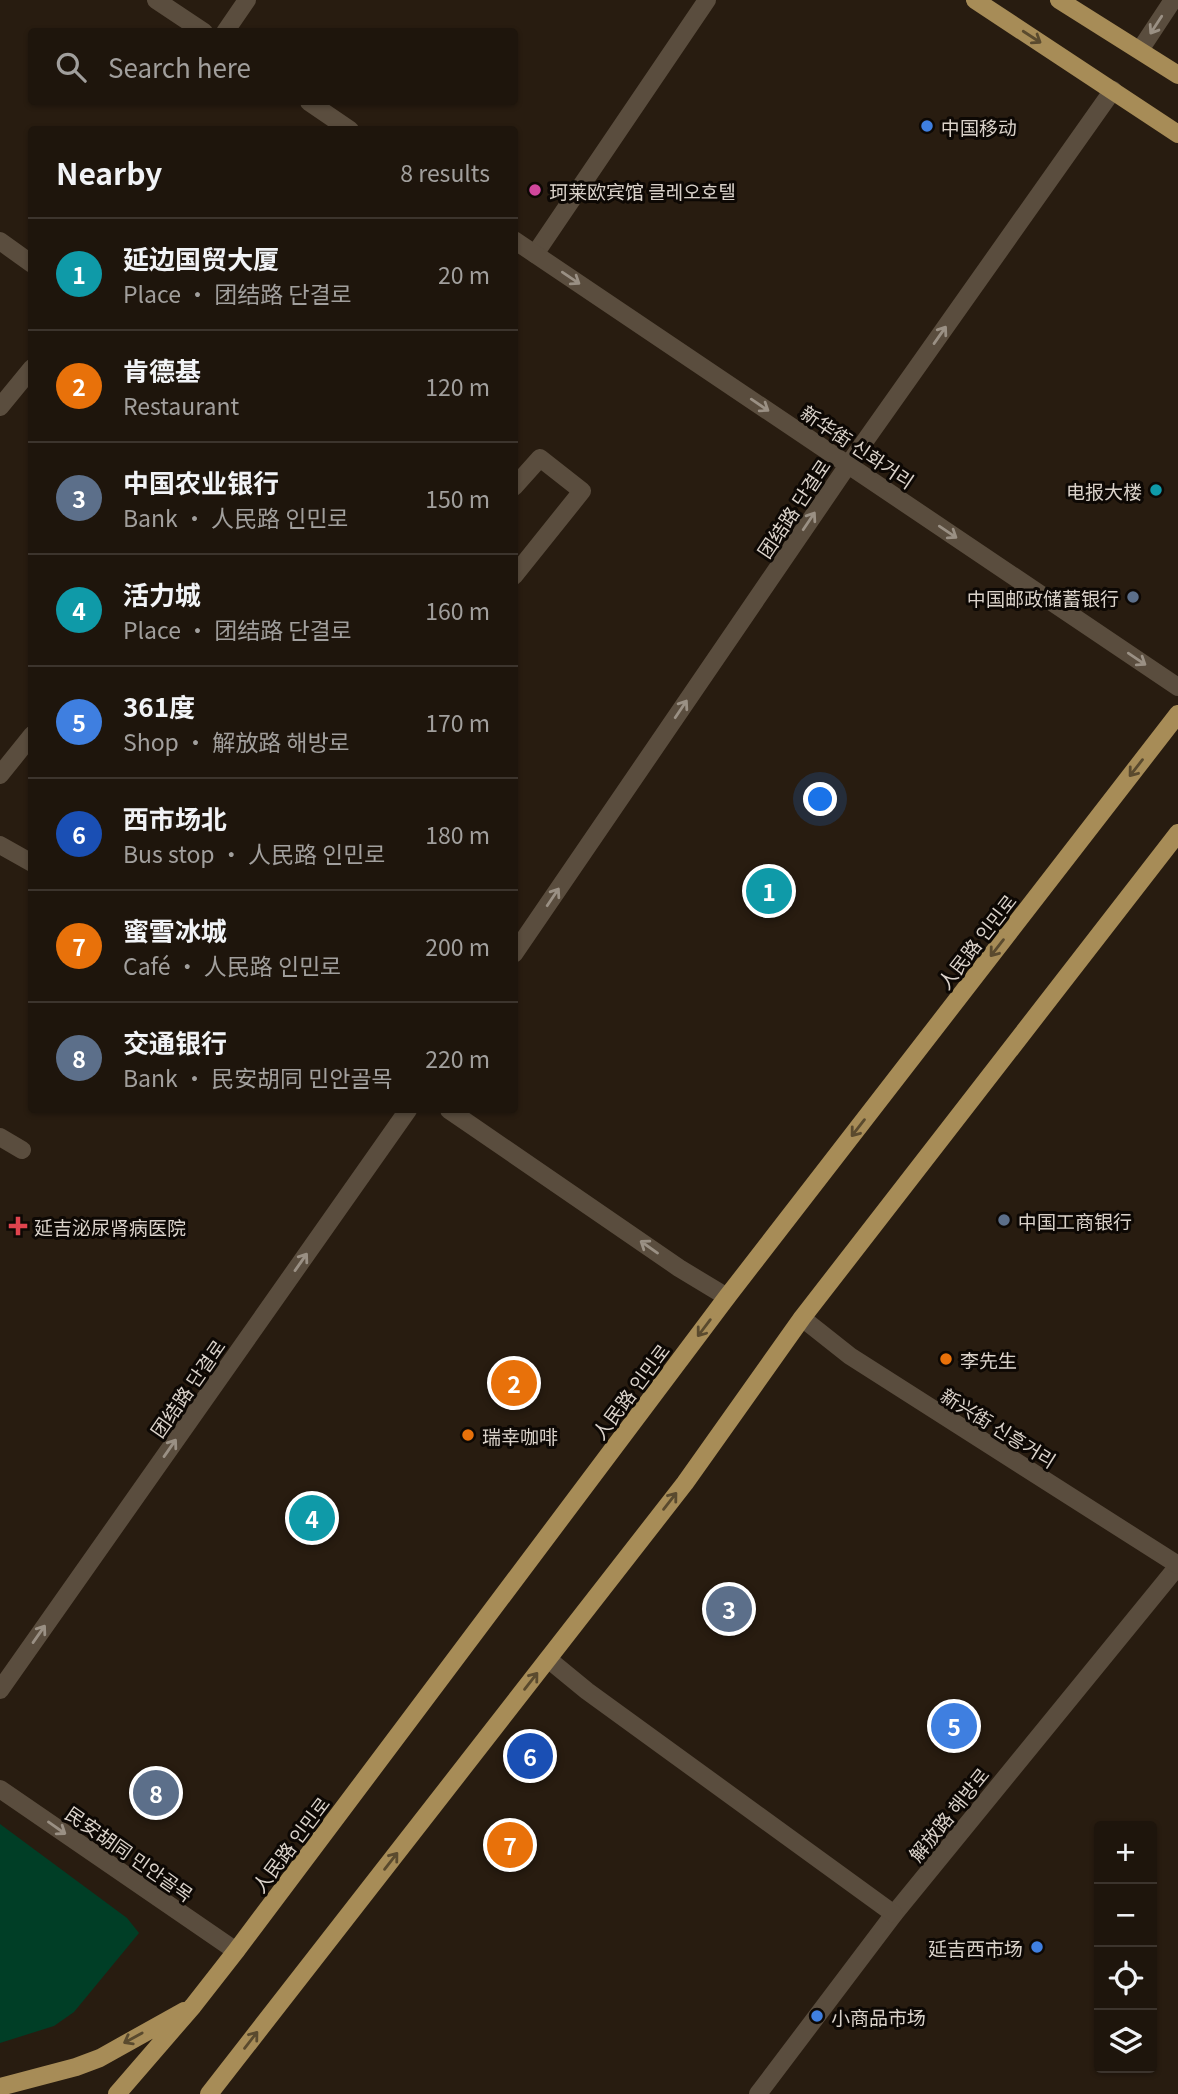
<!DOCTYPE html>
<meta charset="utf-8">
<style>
:root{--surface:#1e150c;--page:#261e15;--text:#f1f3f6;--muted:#a19f9d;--line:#3c342d;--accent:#ea580c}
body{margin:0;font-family:Georgia,"Noto Sans SC","Noto Sans KR",serif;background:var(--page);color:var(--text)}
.controls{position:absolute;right:21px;bottom:21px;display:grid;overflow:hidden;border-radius:7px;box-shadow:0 2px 5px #0004}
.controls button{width:63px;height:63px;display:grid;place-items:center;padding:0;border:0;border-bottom:2px solid var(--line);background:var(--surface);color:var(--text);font:35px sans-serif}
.you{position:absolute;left:821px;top:800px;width:24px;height:24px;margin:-18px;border:5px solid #fff;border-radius:50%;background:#1a73e8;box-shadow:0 0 0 10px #1a73e833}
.badge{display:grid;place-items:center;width:46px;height:46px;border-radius:50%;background:var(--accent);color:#fff;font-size:23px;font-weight:700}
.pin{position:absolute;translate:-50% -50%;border:4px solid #fff;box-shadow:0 2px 7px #0006}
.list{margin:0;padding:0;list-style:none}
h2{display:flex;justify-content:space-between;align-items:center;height:91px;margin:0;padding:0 28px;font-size:30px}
h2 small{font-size:23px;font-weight:400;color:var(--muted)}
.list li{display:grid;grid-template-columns:46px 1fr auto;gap:21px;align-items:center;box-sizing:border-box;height:112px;padding:0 28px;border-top:2px solid var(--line)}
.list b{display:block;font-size:26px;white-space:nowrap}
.list p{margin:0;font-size:23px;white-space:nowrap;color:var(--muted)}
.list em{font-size:23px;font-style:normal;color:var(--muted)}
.icon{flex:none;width:38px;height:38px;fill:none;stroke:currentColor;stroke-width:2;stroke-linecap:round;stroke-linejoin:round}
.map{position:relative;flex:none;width:1178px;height:2094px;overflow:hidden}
.search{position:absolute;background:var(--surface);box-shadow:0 2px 5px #0004;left:28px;top:28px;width:490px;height:77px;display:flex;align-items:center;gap:18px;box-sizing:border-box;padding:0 24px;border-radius:7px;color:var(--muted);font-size:26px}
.panel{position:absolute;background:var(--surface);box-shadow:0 2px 5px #0004;left:28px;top:126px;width:490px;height:987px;border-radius:7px}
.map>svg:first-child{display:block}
.green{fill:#003e26}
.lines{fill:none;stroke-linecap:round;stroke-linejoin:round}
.service{stroke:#5a4d3e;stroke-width:18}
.pedestrian{stroke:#5a4d3e;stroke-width:18}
.minor{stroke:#5a4d3e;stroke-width:18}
.primary{stroke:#a78c57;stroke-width:18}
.oneway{stroke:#9a9084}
.oneway2{stroke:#5a4a2e}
.shop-dot{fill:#3f7fe0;stroke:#0d0804;stroke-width:2.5}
.hotel-dot{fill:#d1479c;stroke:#0d0804;stroke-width:2.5}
.culture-dot{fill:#0f9aa8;stroke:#0d0804;stroke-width:2.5}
.service-dot{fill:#5c6f8a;stroke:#0d0804;stroke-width:2.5}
.health-dot{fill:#e0444e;stroke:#0d0804;stroke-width:2.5}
.food-dot{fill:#e8710a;stroke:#0d0804;stroke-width:2.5}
.labels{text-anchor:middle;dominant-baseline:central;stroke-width:6;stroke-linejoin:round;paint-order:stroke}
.poi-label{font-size:19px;fill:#dad2ca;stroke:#0d0804;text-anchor:start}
.street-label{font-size:19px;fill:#dad2ca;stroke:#0d0804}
</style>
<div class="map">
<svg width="1178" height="2094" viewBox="0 0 1178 2094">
<rect width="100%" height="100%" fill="#281c10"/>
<path class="green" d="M0,1824l127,94 12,15 -65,79 -20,14 -54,17z"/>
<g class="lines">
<path class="service" d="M535,254l172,-254
M514,487l26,-29 42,33 -68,85
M0,1137l22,13"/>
<path class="pedestrian" d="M758,2094l136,-180 284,-348"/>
<path class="minor" d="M156,0l48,32
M225,32l22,-32
M1140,50l33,-50
M309,102l41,28
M514,240l664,447
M0,241l32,23
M0,407l32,-39
M0,775l32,-40
M0,845l32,18
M514,954l334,-489 265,-375
M449,1110l230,158 48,29
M802,1318l48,38 328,209
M548,1659l39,32 307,223
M0,1690l408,-580
M0,1789l236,162"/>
<path class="primary" d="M975,0l203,134
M1059,0l119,75
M0,2087l76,-20 24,-9 84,-47
M117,2094l76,-88 43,-55 491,-654 451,-583
M209,2094l476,-611 117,-165 376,-485"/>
</g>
<defs><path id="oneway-shaft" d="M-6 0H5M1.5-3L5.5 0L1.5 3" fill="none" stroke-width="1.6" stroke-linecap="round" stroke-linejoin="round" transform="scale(1.75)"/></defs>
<g class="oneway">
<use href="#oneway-shaft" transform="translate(1156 25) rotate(123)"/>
<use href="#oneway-shaft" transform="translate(571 278) rotate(34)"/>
<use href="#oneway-shaft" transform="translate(940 335) rotate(-55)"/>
<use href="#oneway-shaft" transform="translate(760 405) rotate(34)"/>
<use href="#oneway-shaft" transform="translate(809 521) rotate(-56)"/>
<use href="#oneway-shaft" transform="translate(948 532) rotate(34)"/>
<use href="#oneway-shaft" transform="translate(1137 659) rotate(34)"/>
<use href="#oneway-shaft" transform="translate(681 709) rotate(-56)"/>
<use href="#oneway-shaft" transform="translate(553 897) rotate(-56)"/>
<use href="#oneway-shaft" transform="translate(649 1247) rotate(-145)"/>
<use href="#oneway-shaft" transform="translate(301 1262) rotate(-55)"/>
<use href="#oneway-shaft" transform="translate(170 1448) rotate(-55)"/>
<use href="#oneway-shaft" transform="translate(39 1634) rotate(-55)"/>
<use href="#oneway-shaft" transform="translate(57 1828) rotate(35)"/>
</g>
<g class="oneway2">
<use href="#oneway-shaft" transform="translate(1032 37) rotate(33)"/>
<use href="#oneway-shaft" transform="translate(1136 768) rotate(128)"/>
<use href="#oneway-shaft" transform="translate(997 948) rotate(128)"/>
<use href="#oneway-shaft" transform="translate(858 1128) rotate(128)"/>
<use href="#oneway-shaft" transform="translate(704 1328) rotate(127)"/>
<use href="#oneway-shaft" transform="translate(670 1501) rotate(-52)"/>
<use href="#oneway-shaft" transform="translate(531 1681) rotate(-52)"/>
<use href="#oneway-shaft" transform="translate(391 1861) rotate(-52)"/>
<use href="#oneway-shaft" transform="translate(133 2038) rotate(151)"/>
<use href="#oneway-shaft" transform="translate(251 2040) rotate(-52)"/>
</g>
<g class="shop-dot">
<circle cx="927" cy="126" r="7"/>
<circle cx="1037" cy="1947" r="7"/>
<circle cx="817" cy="2016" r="7"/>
</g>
<circle class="hotel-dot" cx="535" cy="190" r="7"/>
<circle class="culture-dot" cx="1156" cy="490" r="7"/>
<g class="service-dot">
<circle cx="1133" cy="597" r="7"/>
<circle cx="1004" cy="1220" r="7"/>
</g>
<path class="health-dot" d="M14.5 1215.5h7v7h7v7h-7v7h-7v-7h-7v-7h7z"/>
<g class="food-dot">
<circle cx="946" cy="1359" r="7"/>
<circle cx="468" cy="1435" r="7"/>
</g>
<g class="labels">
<g class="poi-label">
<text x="941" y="126">中国移动</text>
<text x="549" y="190">珂莱欧宾馆 클레오호텔</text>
<text x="1142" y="490" text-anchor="end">电报大楼</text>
<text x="1119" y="597" text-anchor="end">中国邮政储蓄银行</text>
<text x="1018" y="1220">中国工商银行</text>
<text x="34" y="1226">延吉泌尿肾病医院</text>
<text x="960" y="1359">李先生</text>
<text x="482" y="1435">瑞幸咖啡</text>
<text x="1023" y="1947" text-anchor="end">延吉西市场</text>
<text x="831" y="2016">小商品市场</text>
</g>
<g class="street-label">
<text transform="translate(858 446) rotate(34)">新华街 신화거리</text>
<text transform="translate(793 508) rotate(-56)">团结路 단결로</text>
<text transform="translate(976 941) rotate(-52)">人民路 인민로</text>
<text transform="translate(187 1388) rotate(-55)">团结路 단결로</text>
<text transform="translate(630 1391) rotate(-53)">人民路 인민로</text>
<text transform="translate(999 1427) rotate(32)">新兴街 신흥거리</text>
<text transform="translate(948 1814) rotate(-51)">解放路 해방로</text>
<text transform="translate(290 1844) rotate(-53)">人民路 인민로</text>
<text transform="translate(130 1853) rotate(35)">民安胡同 민안골목</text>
</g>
</g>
</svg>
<div class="controls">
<button>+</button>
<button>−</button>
<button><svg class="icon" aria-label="locate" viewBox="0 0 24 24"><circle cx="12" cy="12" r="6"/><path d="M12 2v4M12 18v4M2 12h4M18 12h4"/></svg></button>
<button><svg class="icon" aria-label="layers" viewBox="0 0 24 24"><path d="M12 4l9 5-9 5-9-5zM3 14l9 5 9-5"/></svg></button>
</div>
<div class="you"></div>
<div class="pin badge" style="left:769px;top:891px;background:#0f9aa8">1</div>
<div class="pin badge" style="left:514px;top:1383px;background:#e8710a">2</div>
<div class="pin badge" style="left:729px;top:1609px;background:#5c6f8a">3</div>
<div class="pin badge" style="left:312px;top:1518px;background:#0f9aa8">4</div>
<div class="pin badge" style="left:954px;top:1726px;background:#3f7fe0">5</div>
<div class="pin badge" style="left:530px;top:1756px;background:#1a4fb4">6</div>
<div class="pin badge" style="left:510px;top:1845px;background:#e8710a">7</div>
<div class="pin badge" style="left:156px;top:1793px;background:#5c6f8a">8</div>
<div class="search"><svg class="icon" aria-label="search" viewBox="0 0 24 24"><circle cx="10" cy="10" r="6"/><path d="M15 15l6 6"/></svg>Search here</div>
<section class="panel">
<h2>Nearby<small>8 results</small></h2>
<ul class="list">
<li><span class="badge" style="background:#0f9aa8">1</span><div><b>延边国贸大厦</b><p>Place · 团结路 단결로</p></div><em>20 m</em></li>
<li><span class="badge" style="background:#e8710a">2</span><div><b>肯德基</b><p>Restaurant</p></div><em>120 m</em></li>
<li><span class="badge" style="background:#5c6f8a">3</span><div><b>中国农业银行</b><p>Bank · 人民路 인민로</p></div><em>150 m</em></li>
<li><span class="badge" style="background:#0f9aa8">4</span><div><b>活力城</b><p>Place · 团结路 단결로</p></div><em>160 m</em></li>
<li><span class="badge" style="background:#3f7fe0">5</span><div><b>361度</b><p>Shop · 解放路 해방로</p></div><em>170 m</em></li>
<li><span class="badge" style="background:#1a4fb4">6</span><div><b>西市场北</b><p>Bus stop · 人民路 인민로</p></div><em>180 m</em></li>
<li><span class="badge" style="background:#e8710a">7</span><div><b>蜜雪冰城</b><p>Café · 人民路 인민로</p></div><em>200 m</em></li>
<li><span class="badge" style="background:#5c6f8a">8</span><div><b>交通银行</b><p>Bank · 民安胡同 민안골목</p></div><em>220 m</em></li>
</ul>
</section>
</div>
